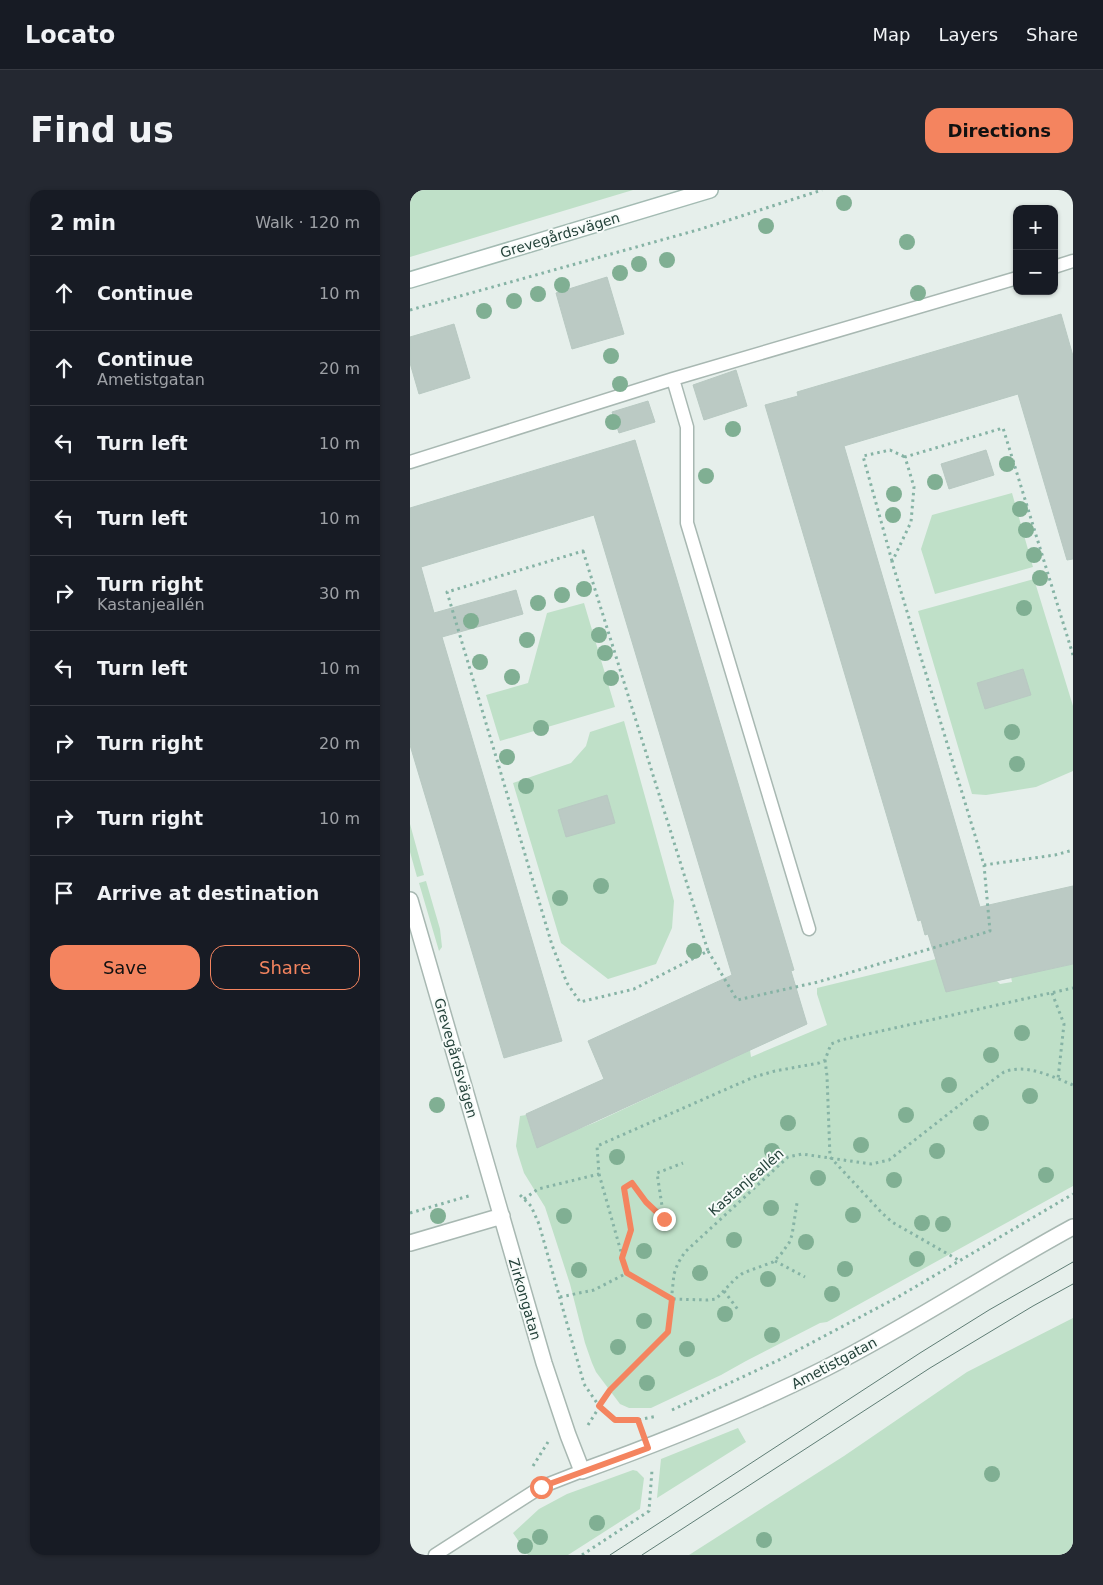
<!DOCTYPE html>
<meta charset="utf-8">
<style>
:root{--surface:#171b24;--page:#242831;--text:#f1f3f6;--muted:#9ea1a6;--line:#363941;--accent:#f4845f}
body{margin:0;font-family:"DejaVu Sans",sans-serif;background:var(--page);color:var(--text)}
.controls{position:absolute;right:15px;top:15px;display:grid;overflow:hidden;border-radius:10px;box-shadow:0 1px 4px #0004}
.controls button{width:45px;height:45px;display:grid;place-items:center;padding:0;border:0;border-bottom:1px solid var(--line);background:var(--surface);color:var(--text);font:25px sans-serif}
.stop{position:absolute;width:15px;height:15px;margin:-11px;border:4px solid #f4845f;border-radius:50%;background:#fff}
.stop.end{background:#f4845f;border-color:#fff;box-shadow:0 1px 5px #0008}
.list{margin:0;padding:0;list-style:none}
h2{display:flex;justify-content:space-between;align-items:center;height:65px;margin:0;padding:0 20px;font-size:21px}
h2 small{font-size:16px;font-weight:400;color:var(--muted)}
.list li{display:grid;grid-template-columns:32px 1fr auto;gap:15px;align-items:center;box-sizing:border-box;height:75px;padding:0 20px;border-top:1px solid var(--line)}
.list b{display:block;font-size:19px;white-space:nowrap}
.list p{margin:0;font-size:16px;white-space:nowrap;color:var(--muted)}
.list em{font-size:16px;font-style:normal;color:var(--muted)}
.actions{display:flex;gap:10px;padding:15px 20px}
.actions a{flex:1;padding:11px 0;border:1px solid var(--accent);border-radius:15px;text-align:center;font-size:18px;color:var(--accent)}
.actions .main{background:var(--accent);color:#111}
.icon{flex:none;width:28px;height:28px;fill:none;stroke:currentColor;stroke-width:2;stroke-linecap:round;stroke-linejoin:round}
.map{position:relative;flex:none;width:663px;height:1365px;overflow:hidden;border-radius:15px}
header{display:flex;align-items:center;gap:30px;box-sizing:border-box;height:70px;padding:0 25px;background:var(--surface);border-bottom:1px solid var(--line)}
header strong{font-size:24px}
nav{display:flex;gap:28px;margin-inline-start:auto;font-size:18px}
.intro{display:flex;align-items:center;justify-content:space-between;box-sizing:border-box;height:120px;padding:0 30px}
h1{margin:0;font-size:35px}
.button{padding:12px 22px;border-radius:15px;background:var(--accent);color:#111;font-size:18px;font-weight:700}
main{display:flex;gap:30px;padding:0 30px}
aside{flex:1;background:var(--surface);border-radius:15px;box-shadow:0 1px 4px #0004}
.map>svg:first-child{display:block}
.green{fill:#bfe0c8}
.building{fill:#bbcac4;stroke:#b8c9c2}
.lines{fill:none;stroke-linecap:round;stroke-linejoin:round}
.lane-casing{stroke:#a8b8b2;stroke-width:15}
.street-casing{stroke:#a8b8b2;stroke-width:18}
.secondary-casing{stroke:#a4bbb3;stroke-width:18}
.path{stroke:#86b3a5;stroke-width:3;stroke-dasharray:2.5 4;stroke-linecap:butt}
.lane{stroke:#fff;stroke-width:12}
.street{stroke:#fff;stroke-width:15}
.secondary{stroke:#fff;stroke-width:15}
.tram{stroke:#5f7d75;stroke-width:1}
.tree{fill:#80af93}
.route{stroke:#f4845f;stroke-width:6}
.labels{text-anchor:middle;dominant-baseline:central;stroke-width:4;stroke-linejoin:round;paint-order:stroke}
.street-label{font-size:14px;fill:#24423a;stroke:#f7fbf9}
</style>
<header>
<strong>Locato</strong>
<nav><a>Map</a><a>Layers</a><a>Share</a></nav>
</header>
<div class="intro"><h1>Find us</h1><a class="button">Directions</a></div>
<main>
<aside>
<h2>2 min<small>Walk · 120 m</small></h2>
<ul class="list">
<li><svg class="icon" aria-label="ahead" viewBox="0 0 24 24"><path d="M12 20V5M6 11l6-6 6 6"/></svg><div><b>Continue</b></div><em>10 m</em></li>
<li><svg class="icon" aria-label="ahead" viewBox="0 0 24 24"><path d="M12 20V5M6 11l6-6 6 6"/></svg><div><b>Continue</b><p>Ametistgatan</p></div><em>20 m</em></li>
<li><svg class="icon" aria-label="left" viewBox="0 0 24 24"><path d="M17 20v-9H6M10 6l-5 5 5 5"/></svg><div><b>Turn left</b></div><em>10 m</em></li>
<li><svg class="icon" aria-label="left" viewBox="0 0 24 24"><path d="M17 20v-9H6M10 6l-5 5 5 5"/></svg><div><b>Turn left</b></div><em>10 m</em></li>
<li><svg class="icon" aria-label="right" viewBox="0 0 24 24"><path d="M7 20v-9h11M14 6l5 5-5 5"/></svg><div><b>Turn right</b><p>Kastanjeallén</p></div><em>30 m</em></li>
<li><svg class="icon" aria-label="left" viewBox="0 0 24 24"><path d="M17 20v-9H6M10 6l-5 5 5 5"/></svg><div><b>Turn left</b></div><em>10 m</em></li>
<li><svg class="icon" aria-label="right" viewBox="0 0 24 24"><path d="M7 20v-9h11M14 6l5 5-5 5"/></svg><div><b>Turn right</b></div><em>20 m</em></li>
<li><svg class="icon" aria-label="right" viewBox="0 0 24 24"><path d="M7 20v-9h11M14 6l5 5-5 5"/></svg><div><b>Turn right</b></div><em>10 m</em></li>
<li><svg class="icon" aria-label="arrive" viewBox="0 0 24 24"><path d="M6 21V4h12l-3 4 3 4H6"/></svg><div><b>Arrive at destination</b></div></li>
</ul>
<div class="actions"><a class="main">Save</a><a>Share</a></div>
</aside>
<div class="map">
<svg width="663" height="1365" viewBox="0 0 663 1365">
<rect width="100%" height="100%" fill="#e6efeb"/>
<path class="green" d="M0,0h223l-223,67z
M602,303l21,74 -98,27 -14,-45 11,-34z
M624,389l39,127v65l-37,16 -50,8 -14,-1 -54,-183z
M174,413l31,104 -115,34 -14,-46 42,-12 19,-70z
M214,531l50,180 -2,27 -16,36 -48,15 -47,-36 -48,-160 58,-20 15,-17 4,-14z
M0,634l14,51 -7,2 -7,-25z
M16,691l14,48 2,18 -3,4 -20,-68z
M526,769l61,22 3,3 12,-2 -1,-5 62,-13v222l-246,136 -7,1 -74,38 -25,14 -70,33h-22l-9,-4 -24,-32 -4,-9 -7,-20 -15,-59 -25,-77 -21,-34 -6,-19 -2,-8 4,-30 6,-1 11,31 59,-24 154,-72 1,7 76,-32 -10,-31v-6z
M663,1128v237h-384l155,-99 123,-84z
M328,1238l8,14 -89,56 4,-39z
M223,1280l4,1 7,7 -4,31 -72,46h-40l-15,-22 26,-24 28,-15z"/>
<path class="building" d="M197,87l17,57 -52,15 -16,-56z
M651,124l12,42v203l-6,1 -49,-166 -174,52 136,461 93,-21v78l-127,28 -18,-58 -3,1 -4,-15 -3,1 -153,-516 33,-9 -1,-4z
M44,134l16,54 -51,16 -9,-31v-26z
M326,180l11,36 -43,14 -11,-35z
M238,211l7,21 -36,11 -7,-21z
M225,250l159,530 -3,1 16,53 -270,124 -11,-34 78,-35 -16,-38 144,-66 -138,-460 -173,52 13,46 82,-23 7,24 -81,23 120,404 -58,17 -94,-313v-237z
M576,260l8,25 -45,14 -8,-25z
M613,479l8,26 -46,14 -8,-26z
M197,605l8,28 -49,14 -8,-27z"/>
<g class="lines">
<defs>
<path id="lane" d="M644,77l19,-6
M263,189l14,48v96l122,406
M0,272l263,-83 344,-101
M25,1365l106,-68 41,-16"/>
<path id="street" d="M0,710l134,463 24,72 14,36c83,-30 165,-63 244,-103 85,-43 164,-96 247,-141
M0,1053l92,-27"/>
<path id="secondary" d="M0,90l300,-90"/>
</defs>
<use href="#lane" class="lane-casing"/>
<use href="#street" class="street-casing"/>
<use href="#secondary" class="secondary-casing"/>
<path class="path" d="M0,120l291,-81 121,-39
M173,361l125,400 -74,38 -54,13 -13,-19 -15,-38 -105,-353z
M482,371l-29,-105 27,-6 15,7
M663,465l-70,-227 -98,29 9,30 -3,35 -19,40 92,303 71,-10 18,-5
M298,761l29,49 81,-18 172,-51 -6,-66
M642,803l12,31 -6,55
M415,870l2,16 3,81 52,56 10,9 68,39
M189,984l28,99 45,26 36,1 8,-1 19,-20 8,-6 30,-11 8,-8 8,-11 3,-8 5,-32
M110,1005l11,11 8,18 45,160 15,22 16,14h23l19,-4
M114,1009l14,-10 61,-15 -2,-28 157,-69 21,-6 44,-8 6,-3 6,-16 10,-4 232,-52
M0,1023l62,-18
M212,1067l9,-27 -7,-42 7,-5 15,19 18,17 -7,-46 26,-10
M365,1071l30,16
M314,1101l15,20
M150,1107l34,-7 33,-17
M262,1220l109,-51 117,-62 175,-103
M178,1235l22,-35 58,-58 6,-58 4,-11 7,-11 103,-95 14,-3 69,10 18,-4 81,-63 34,-25c22,-9 49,5 69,13
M123,1276l15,-24
M172,1365l67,-44 3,-41"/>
<use href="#lane" class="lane"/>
<use href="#street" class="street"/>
<use href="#secondary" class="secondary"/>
<path class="tram" d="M200,1365l310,-202 69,-43 84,-48
M232,1365l288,-187 103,-62 40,-22"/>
</g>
<g class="tree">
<circle cx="434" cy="13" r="8"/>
<circle cx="356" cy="36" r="8"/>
<circle cx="497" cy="52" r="8"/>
<circle cx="257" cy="70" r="8"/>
<circle cx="229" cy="74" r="8"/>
<circle cx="210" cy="83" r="8"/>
<circle cx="152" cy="95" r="8"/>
<circle cx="508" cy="103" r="8"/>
<circle cx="128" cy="104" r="8"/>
<circle cx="104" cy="111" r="8"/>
<circle cx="74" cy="121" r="8"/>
<circle cx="201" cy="166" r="8"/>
<circle cx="210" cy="194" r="8"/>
<circle cx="203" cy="232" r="8"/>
<circle cx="323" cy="239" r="8"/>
<circle cx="597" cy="274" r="8"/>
<circle cx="296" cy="286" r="8"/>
<circle cx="525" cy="292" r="8"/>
<circle cx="484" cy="304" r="8"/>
<circle cx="610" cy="319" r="8"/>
<circle cx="483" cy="325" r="8"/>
<circle cx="616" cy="340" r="8"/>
<circle cx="624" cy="365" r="8"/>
<circle cx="630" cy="388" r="8"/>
<circle cx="174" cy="399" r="8"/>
<circle cx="152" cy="405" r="8"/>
<circle cx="128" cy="413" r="8"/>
<circle cx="614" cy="418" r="8"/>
<circle cx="61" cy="431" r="8"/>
<circle cx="189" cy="445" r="8"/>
<circle cx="117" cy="450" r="8"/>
<circle cx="195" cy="463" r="8"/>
<circle cx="70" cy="472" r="8"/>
<circle cx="102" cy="487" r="8"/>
<circle cx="201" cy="488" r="8"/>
<circle cx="131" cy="538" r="8"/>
<circle cx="602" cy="542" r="8"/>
<circle cx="97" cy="567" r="8"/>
<circle cx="607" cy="574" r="8"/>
<circle cx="116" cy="596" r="8"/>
<circle cx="191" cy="696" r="8"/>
<circle cx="150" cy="708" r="8"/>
<circle cx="284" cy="761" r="8"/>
<circle cx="612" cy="843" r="8"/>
<circle cx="581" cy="865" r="8"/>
<circle cx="539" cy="895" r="8"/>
<circle cx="620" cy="906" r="8"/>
<circle cx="27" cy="915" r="8"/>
<circle cx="496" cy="925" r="8"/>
<circle cx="378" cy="933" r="8"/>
<circle cx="571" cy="933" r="8"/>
<circle cx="451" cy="955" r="8"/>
<circle cx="362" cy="961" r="8"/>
<circle cx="527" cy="961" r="8"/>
<circle cx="207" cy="967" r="8"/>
<circle cx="636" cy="985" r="8"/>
<circle cx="408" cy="988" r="8"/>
<circle cx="484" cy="990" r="8"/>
<circle cx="361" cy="1018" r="8"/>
<circle cx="443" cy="1025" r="8"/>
<circle cx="28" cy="1026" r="8"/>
<circle cx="154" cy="1026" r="8"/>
<circle cx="512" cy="1033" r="8"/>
<circle cx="533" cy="1034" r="8"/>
<circle cx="324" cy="1050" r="8"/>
<circle cx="396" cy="1052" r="8"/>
<circle cx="234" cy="1061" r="8"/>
<circle cx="507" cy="1069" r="8"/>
<circle cx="435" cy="1079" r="8"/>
<circle cx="169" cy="1080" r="8"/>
<circle cx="290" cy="1083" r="8"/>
<circle cx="358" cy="1089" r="8"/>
<circle cx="422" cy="1104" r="8"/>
<circle cx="315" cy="1124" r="8"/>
<circle cx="234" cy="1131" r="8"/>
<circle cx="362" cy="1145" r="8"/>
<circle cx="208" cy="1157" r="8"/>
<circle cx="277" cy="1159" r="8"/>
<circle cx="237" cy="1193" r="8"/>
<circle cx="582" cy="1284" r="8"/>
<circle cx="187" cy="1333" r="8"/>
<circle cx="130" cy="1347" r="8"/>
<circle cx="354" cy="1350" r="8"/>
<circle cx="115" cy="1356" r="8"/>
</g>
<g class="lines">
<path class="route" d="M131,1297l107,-39 -10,-28h-23l-16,-14 11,-16 58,-58 4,-33 -45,-26 -5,-15 9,-28 -7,-42 8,-5 14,19 18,17"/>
</g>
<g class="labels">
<g class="street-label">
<text transform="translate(150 45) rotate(-17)">Grevegårdsvägen</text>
<text transform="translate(46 868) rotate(74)">Grevegårdsvägen</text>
<text transform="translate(336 992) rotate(-41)">Kastanjeallén</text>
<text transform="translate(115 1109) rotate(74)">Zirkongatan</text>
<text transform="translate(424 1173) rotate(-28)">Ametistgatan</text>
</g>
</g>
</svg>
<div class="controls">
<button>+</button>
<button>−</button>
</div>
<div class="stop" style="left:131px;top:1297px"></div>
<div class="stop end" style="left:254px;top:1029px"></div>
</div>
</main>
